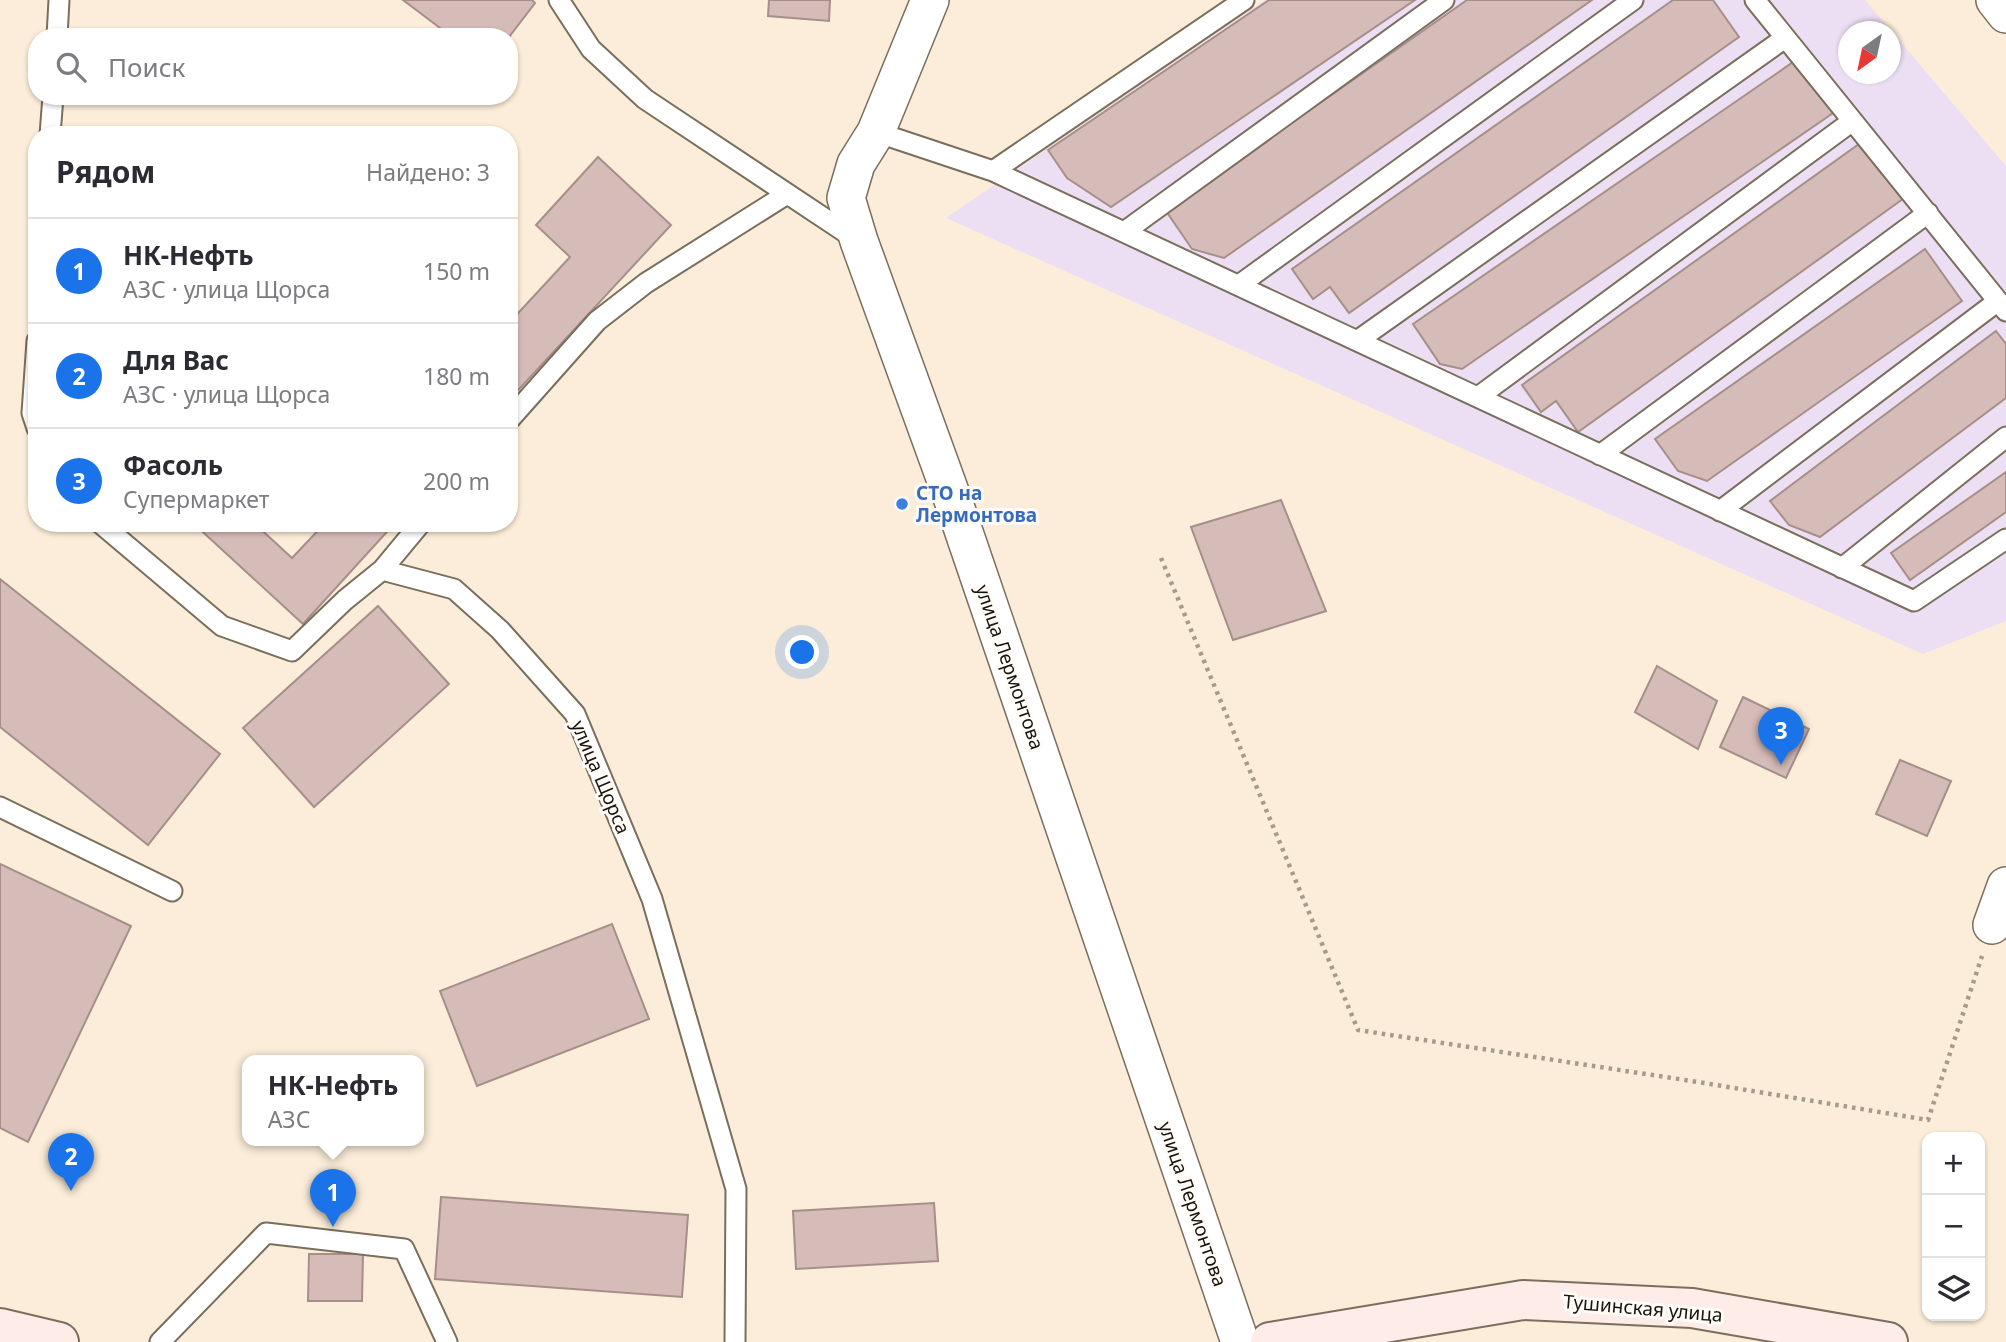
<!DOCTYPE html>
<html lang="ru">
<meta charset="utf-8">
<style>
:root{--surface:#fff;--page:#f2f2f3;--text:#2b2b33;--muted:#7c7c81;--line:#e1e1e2;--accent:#1a73e8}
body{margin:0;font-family:"Noto Sans",sans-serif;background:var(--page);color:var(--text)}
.controls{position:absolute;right:21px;bottom:21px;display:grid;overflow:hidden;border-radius:14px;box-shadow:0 2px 5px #0004}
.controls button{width:63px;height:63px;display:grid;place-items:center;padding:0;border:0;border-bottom:2px solid var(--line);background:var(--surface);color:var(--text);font:35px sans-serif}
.compass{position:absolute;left:1838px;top:21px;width:63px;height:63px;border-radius:50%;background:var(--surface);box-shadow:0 2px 5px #0004;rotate:213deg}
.you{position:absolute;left:803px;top:653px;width:24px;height:24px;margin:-18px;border:5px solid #fff;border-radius:50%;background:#1a73e8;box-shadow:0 0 0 10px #1a73e833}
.badge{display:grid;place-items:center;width:46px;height:46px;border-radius:50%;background:var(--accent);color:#fff;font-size:23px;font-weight:700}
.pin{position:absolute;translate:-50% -58px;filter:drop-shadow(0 2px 4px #0008)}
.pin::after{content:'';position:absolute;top:37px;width:24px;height:21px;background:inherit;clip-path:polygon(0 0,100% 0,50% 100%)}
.popup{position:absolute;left:242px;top:1055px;width:182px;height:91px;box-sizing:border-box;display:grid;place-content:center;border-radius:14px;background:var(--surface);filter:drop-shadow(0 2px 5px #0005);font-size:23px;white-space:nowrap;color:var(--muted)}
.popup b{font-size:26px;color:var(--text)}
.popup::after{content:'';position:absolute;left:50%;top:100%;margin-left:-14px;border:14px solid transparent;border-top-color:var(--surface)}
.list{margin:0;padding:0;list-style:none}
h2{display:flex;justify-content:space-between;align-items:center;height:91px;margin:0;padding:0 28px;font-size:30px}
h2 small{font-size:23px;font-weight:400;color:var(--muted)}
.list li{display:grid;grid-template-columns:46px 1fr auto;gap:21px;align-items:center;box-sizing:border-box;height:105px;padding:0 28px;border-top:2px solid var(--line)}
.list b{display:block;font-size:26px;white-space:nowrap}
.list p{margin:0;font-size:23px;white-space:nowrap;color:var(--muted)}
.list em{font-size:23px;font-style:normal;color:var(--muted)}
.icon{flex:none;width:38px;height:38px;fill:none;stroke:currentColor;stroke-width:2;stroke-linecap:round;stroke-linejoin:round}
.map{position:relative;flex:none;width:2006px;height:1342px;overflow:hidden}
.search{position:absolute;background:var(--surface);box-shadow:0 2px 5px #0004;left:28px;top:28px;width:490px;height:77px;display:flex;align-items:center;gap:18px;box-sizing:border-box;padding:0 24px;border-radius:28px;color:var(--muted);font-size:26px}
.panel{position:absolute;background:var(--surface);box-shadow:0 2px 5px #0004;left:28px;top:126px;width:490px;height:406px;border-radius:28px}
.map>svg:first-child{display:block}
.industrial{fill:#eddff3;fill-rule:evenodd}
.building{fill:#d6bcb8;stroke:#a68e89;stroke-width:2}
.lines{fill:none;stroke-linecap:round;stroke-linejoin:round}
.service-casing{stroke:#7a6e5c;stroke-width:23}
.minor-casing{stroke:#7a6e5c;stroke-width:40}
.secondary-casing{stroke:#7a6e5c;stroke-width:42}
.path{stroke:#a59b8c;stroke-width:4.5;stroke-dasharray:3.5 5;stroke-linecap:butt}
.service{stroke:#fff;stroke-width:19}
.minor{stroke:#fff;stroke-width:37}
.secondary{stroke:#feece9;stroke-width:38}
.shop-dot{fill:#3f7fe0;stroke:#fffcf8;stroke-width:2.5}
.labels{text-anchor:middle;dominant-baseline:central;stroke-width:6;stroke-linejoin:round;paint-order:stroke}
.shop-label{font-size:19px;font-weight:bold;fill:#366cbe;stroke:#fffcf8;text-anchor:start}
.street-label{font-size:19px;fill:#18140d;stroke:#fffcf8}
</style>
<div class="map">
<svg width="2006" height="1342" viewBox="0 0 2006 1342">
<rect width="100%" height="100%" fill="#fbedd9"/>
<path class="industrial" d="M1265,0h600l141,166v455l-83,33 -977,-436zM1848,32h42v42h-42z"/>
<path class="building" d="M403,0h129l3,3 -26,34h-57z
M769,0h61l-1,21 -61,-5z
M1269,0h146l-304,207 -44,-29 -19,-28z
M1467,0h125l-368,258 -32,-9 -26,-38z
M1673,0h40l26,37 -390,276 -19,-26 -17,12 -21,-30z
M1799,58l37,53 -374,258 -22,-5 -27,-40z
M1866,139l41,57 -329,236 -22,-31 -15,11 -19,-27z
M598,157l73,68 -162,175v-77l61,-66 -34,-32z
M1925,249l37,52 -255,180 -29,-10 -23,-32z
M1996,331l10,13v54l-186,139 -31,-12 -19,-24z
M2006,472v40l-96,68 -19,-27z
M1281,500l45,111 -93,29 -42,-113z
M193,523h61l38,35 33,-35h70l-92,101z
M0,579l220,175 -72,91 -148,-118z
M378,606l71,78 -135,123 -71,-79z
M1657,666l60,35 -19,48 -63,-37z
M1743,697l66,32 -23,49 -66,-31z
M1900,760l51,21 -24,55 -51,-22z
M0,864l131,62 -103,216 -28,-14z
M612,924l37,95 -172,67 -37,-95z
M441,1197l247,18 -6,82 -247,-18z
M934,1203l4,58 -142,8 -3,-58z
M309,1254h54l-1,47h-54z"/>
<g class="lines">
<defs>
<path id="service" d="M559,0l32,49 54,50 212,141
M1755,0l251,311
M57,37l2,-37
M876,132l117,39 921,430 92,-62
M50,135l3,-39
M993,171l251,-171
M1124,232l320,-232
M1239,285l394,-285
M37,341l-5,72 5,15
M1357,341l428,-303
M1478,397l373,-275
M509,420l88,-99 49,-38 141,-89
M1600,455l328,-242
M1720,511l278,-210
M100,523l122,103 70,25 53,-51 37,-30 72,19 46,41 75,84 77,185 84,290 -1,153
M1842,568l164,-131
M382,570l39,-47
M0,807l172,84
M160,1342l106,-109 138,16 43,93"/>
<path id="minor" d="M930,0l-54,132 -20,32 -10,34 13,43 94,259 287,842
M1995,0l11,14
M1992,925l14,-39"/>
<path id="secondary" d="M0,1328l59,14
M1270,1342l253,-42 169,8 196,34"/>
</defs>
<use href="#service" class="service-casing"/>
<use href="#minor" class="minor-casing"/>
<use href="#secondary" class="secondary-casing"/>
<path class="path" d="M1161,558l197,472 340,52 230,38 54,-164"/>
<use href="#service" class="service"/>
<use href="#minor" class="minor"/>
<use href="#secondary" class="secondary"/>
</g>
<circle class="shop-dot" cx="902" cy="504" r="7"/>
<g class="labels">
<g class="shop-label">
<text x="916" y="493">СТО на<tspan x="916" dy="22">Лермонтова</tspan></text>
</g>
<g class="street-label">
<text transform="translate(1010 667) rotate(71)">улица Лермонтова</text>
<text transform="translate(601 777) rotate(67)">улица Щорса</text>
<text transform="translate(1193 1204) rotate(71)">улица Лермонтова</text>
<text transform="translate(1643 1308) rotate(5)">Тушинская улица</text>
</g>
</g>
</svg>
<div class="controls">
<button>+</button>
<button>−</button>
<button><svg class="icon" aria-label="layers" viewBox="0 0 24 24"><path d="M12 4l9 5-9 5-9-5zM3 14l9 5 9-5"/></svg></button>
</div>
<svg class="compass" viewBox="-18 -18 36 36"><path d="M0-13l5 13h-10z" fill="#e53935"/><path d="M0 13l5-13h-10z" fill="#7c7c81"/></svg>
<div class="you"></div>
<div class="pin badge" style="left:333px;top:1227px">1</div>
<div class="popup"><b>НК-Нефть</b>АЗС</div>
<div class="pin badge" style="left:71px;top:1191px">2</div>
<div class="pin badge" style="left:1781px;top:765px">3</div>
<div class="search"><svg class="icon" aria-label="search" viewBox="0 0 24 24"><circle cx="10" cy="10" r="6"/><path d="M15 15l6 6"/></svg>Поиск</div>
<section class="panel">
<h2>Рядом<small>Найдено: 3</small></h2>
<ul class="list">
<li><span class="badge">1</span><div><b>НК-Нефть</b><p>АЗС · улица Щорса</p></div><em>150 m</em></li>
<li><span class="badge">2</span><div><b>Для Вас</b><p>АЗС · улица Щорса</p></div><em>180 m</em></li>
<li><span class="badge">3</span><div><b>Фасоль</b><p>Супермаркет</p></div><em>200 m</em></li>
</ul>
</section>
</div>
